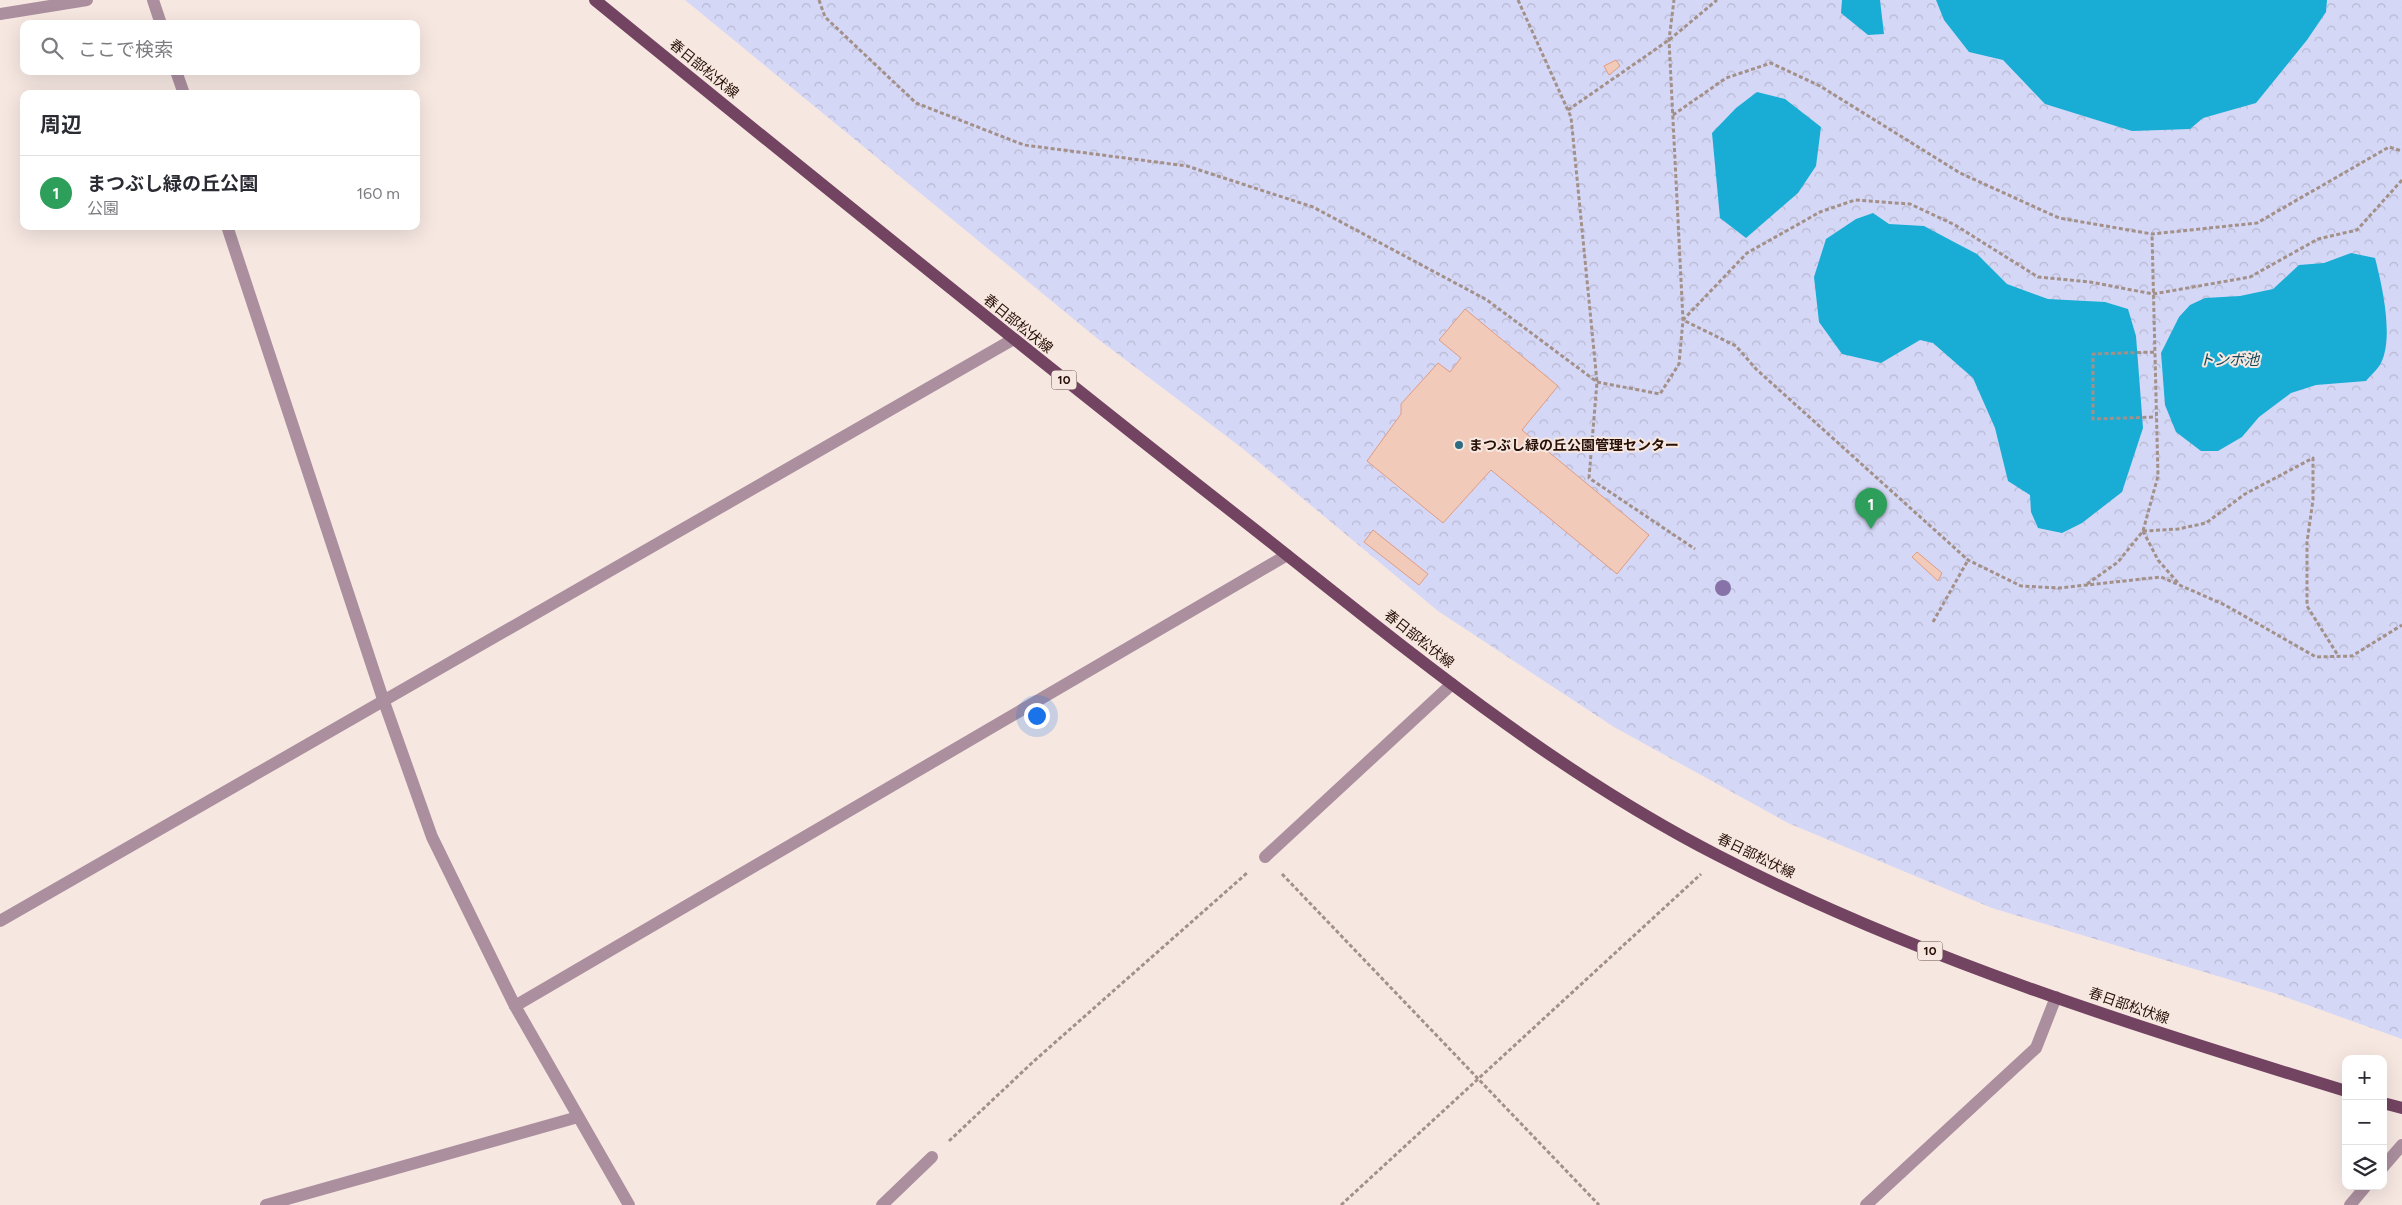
<!DOCTYPE html>
<html lang="ja">
<meta charset="utf-8">
<style>
:root{--surface:#fff;--page:#f2f2f3;--text:#2b2b33;--muted:#7c7c81;--line:#e1e1e2;--accent:#2e6c82}
body{margin:0;font-family:Figtree,"Noto Sans JP",sans-serif;background:var(--page);color:var(--text)}
.controls{position:absolute;right:15px;bottom:15px;display:grid;overflow:hidden;border-radius:10px;box-shadow:0 5px 20px #0002}
.controls button{width:45px;height:45px;display:grid;place-items:center;padding:0;border:0;border-bottom:1px solid var(--line);background:var(--surface);color:var(--text);font:25px sans-serif}
.you{position:absolute;left:1036px;top:715px;width:18px;height:18px;margin:-12px;border:4px solid #fff;border-radius:50%;background:#1a73e8;box-shadow:0 0 0 8px #1a73e833}
.badge{display:grid;place-items:center;width:32px;height:32px;border-radius:50%;background:var(--accent);color:#fff;font-size:16px;font-weight:700}
.pin{position:absolute;translate:-50% -41px;filter:drop-shadow(0 1px 2px #0008)}
.pin::after{content:'';position:absolute;top:26px;width:18px;height:15px;background:inherit;clip-path:polygon(0 0,100% 0,50% 100%)}
.list{margin:0;padding:0;list-style:none}
h2{display:flex;justify-content:space-between;align-items:center;height:65px;margin:0;padding:0 20px;font-size:21px}
h2 small{font-size:16px;font-weight:400;color:var(--muted)}
.list li{display:grid;grid-template-columns:32px 1fr auto;gap:15px;align-items:center;box-sizing:border-box;height:75px;padding:0 20px;border-top:1px solid var(--line)}
.list b{display:block;font-size:19px;white-space:nowrap}
.list p{margin:0;font-size:16px;white-space:nowrap;color:var(--muted)}
.list em{font-size:16px;font-style:normal;color:var(--muted)}
.icon{flex:none;width:28px;height:28px;fill:none;stroke:currentColor;stroke-width:2;stroke-linecap:round;stroke-linejoin:round}
.map{position:relative;flex:none;width:2402px;height:1205px;overflow:hidden}
.search{position:absolute;background:var(--surface);box-shadow:0 5px 20px #0002;left:20px;top:20px;width:400px;height:55px;display:flex;align-items:center;gap:12px;box-sizing:border-box;padding:0 18px;border-radius:10px;color:var(--muted);font-size:19px}
.panel{position:absolute;background:var(--surface);box-shadow:0 5px 20px #0002;left:20px;top:90px;width:400px;height:140px;border-radius:10px}
.map>svg:first-child{display:block}
.park{fill:url(#park-crowns)}
.water{fill:#19add6}
.building{fill:#f2caba;stroke:#df9c81}
.lines{fill:none;stroke-linecap:round;stroke-linejoin:round}
.path{stroke:#a39089;stroke-width:3;stroke-dasharray:4 2.5;stroke-linecap:butt}
.lane{stroke:#ab8f9f;stroke-width:12}
.street{stroke:#ab8f9f;stroke-width:12}
.primary{stroke:#734461;stroke-width:12}
.tree{fill:#8773a8}
.poi-dot{fill:#2e6c82;stroke:#f6e7e1;stroke-width:2}
.labels{text-anchor:middle;dominant-baseline:central;stroke-width:4;stroke-linejoin:round;paint-order:stroke}
.shield{fill:#f6e7e1;stroke:#665048;stroke-width:1}
.shield-label{font-size:12px;font-weight:bold;fill:#281006}
.street-label{font-size:14px;fill:#281006;stroke:#f6e7e1}
.poi-label{font-size:14px;font-weight:bold;fill:#281006;stroke:#f6e7e1;text-anchor:start}
.water-label{font-size:15px;font-style:italic;fill:#144b5c;stroke:#f6e7e1}
</style>
<div class="map">
<svg width="2402" height="1205" viewBox="0 0 2402 1205">
<defs>
<pattern id="park-crowns" width="20" height="18" patternUnits="userSpaceOnUse" patternTransform="scale(1.25)"><rect width="20" height="18" fill="#d5d7f6"/><path d="M2 6a3 3 0 1 1 6 0M12 15a3 3 0 1 1 6 0" fill="none" stroke="#b7b8d1"/></pattern>
</defs>
<rect width="100%" height="100%" fill="#f6e7e1"/>
<path class="park" d="M685,0h1717v1039l-128,-46 -282,-85 -204,-85 -174,-96 -176,-116 -196,-163 -144,-109z"/>
<path class="water" d="M1842,0h38l4,34 -16,1 -27,-22z
M1936,0h391l-1,12 -19,28 -51,63 -53,15 -13,11 -58,2 -87,-27 -42,-44 -34,-8 -25,-32z
M1757,92l28,7 36,28 -5,39 -18,27 -52,45 -26,-20 -8,-85 24,-25z
M1873,213l16,11 35,2 30,16 23,12 30,30 41,15 57,3 23,7 8,27 7,92 -21,64 -40,31 -20,10 -24,-5 -7,-16 -1,-17 -22,-14 -13,-53 -22,-50 -40,-35 -13,-3 -39,23 -39,-9 -23,-32 -5,-45 12,-38 30,-20z
M2351,253l24,5c7,27 19,79 6,105 -3,6 -10,12 -15,18l-50,4 -25,8 -32,24 -17,20 -24,14h-17l-25,-19 -11,-27 -4,-52 18,-36 11,-12 15,-7 35,-2 33,-7 26,-24 25,-2z"/>
<path class="building" d="M1616,60l4,6 -11,9 -5,-9z
M1465,309l93,77 -36,44 127,105 -32,39 -126,-104 -48,53 -76,-62 34,-47v-10l37,-41 12,9 11,-14 -22,-18z
M1373,530l55,44 -9,11 -55,-43z
M1917,552l25,21 -4,8 -26,-24z"/>
<g class="lines">
<path class="path" d="M819,0l6,17 91,86 108,42 163,21 126,41 174,93 110,82 63,12 19,-30 4,-44 -14,-280 5,-40
M1518,0l53,117 26,265 -8,96 106,71
M1568,110l101,-70 48,-40
M1673,115l53,-37 45,-15 49,23 140,87 99,45 93,16 105,-11 132,-76 13,4
M2402,180l-45,50 -39,9 -68,38 -97,17 -63,-12 -52,-5 -83,-52 -45,-21 -55,-4 -35,12 -73,41 -64,67 53,26 20,23 212,191 53,26 38,2 102,-11 64,28 91,52 36,-1 50,-31
M2154,352l-61,2v65l63,-2
M2143,531l35,-2 28,-6 39,-29 68,-36v42l-6,42v64l32,51
M2143,531l15,29 21,24
M2087,584l31,-22 25,-31 15,-55 -6,-242
M1933,622l35,-62
M1282,874l317,331
M949,1141l85,-80 213,-188
M1341,1205l360,-331"/>
<path class="lane" d="M153,0l8,24
M176,71l8,23
M227,226l156,473
M515,1006l772,-451
M2383,1167l19,-22
M1866,1205l170,-157 20,-51
M2350,1205l16,-19"/>
<path class="street" d="M0,14l87,-14
M383,699l49,138 83,169 114,199
M1265,857l187,-173
M0,921l1012,-581
M266,1205l312,-88
M882,1205l50,-48"/>
<path class="primary" d="M595,0c217,177 434,353 654,525 151,119 298,243 470,331 198,102 414,170 627,235
M2383,1103l19,5"/>
</g>
<circle class="tree" cx="1723" cy="588" r="8"/>
<circle class="poi-dot" cx="1459" cy="445" r="5"/>
<g class="labels">
<g class="shield">
<rect x="1051.5" y="370.5" width="25" height="19" rx="4"/>
<rect x="1917.5" y="941.5" width="25" height="19" rx="4"/>
</g>
<g class="shield-label">
<text x="1064" y="380">10</text>
<text x="1930" y="951">10</text>
</g>
<g class="street-label">
<text transform="translate(704 69) rotate(39)">春日部松伏線</text>
<text transform="translate(1018 324) rotate(39)">春日部松伏線</text>
<text transform="translate(1419 639) rotate(38)">春日部松伏線</text>
<text transform="translate(1756 856) rotate(26)">春日部松伏線</text>
<text transform="translate(2129 1006) rotate(19)">春日部松伏線</text>
</g>
<g class="poi-label">
<text x="1469" y="445">まつぶし緑の丘公園管理センター</text>
</g>
<g class="water-label">
<text x="2229" y="360">トンボ池</text>
</g>
</g>
</svg>
<div class="controls">
<button>+</button>
<button>−</button>
<button><svg class="icon" aria-label="layers" viewBox="0 0 24 24"><path d="M12 4l9 5-9 5-9-5zM3 14l9 5 9-5"/></svg></button>
</div>
<div class="you"></div>
<div class="pin badge" style="left:1871px;top:529px;background:#2e9e5b">1</div>
<div class="search"><svg class="icon" aria-label="search" viewBox="0 0 24 24"><circle cx="10" cy="10" r="6"/><path d="M15 15l6 6"/></svg>ここで検索</div>
<section class="panel">
<h2>周辺<small></small></h2>
<ul class="list">
<li><span class="badge" style="background:#2e9e5b">1</span><div><b>まつぶし緑の丘公園</b><p>公園</p></div><em>160 m</em></li>
</ul>
</section>
</div>
